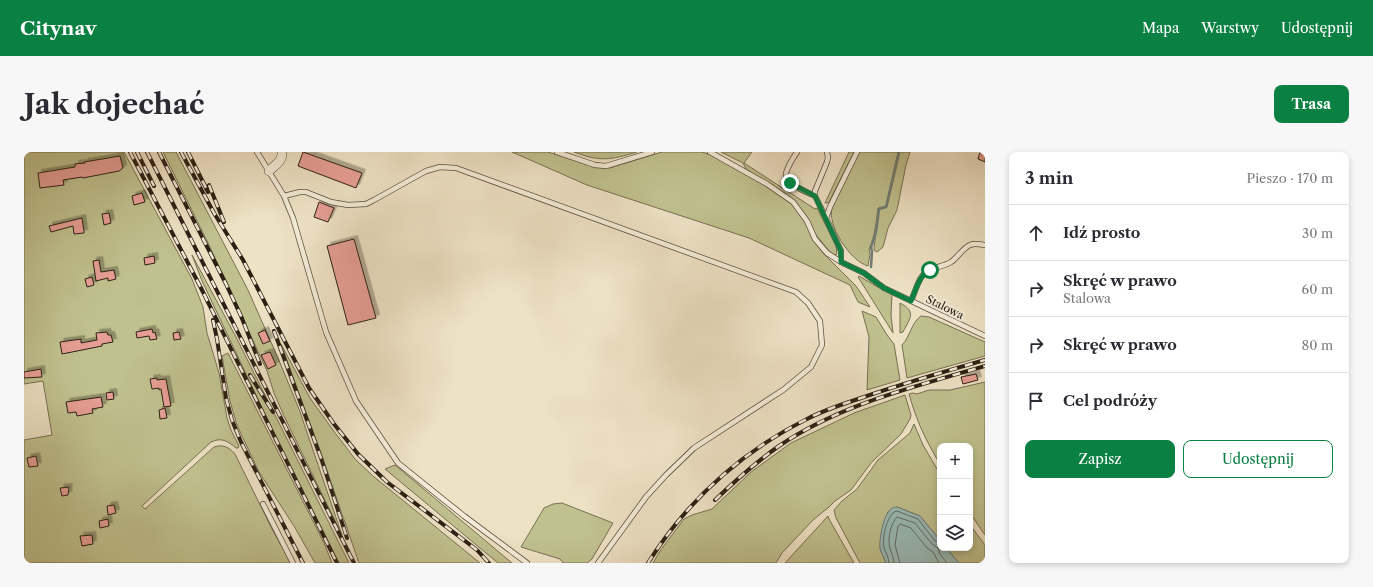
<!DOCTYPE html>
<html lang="pl">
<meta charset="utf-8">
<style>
:root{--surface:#fff;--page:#f7f7f7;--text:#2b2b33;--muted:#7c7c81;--line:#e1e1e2;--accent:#0b8043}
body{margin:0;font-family:"Libre Caslon Text",serif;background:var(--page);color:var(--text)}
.controls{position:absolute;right:12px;bottom:12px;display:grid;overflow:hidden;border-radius:8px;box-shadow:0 2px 6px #0003}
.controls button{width:36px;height:36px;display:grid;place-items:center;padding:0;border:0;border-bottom:1px solid var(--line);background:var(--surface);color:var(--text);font:20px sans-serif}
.stop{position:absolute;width:12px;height:12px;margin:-9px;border:3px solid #0b8043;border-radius:50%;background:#fff}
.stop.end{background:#0b8043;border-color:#fff;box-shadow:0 1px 4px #0008}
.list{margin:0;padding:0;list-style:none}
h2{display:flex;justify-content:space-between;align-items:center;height:52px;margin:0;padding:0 16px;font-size:17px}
h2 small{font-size:13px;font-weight:400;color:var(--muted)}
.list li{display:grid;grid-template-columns:26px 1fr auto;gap:12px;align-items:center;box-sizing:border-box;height:56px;padding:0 16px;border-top:1px solid var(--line)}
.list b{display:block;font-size:15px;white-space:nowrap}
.list p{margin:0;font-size:13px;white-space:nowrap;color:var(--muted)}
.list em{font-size:13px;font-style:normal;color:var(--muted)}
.actions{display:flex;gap:8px;padding:12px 16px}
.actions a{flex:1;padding:9px 0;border:1px solid var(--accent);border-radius:8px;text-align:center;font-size:14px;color:var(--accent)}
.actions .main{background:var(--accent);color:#fff}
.icon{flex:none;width:22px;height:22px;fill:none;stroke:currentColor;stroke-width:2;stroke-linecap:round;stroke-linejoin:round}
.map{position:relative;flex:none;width:961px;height:411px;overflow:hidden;border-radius:8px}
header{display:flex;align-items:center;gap:24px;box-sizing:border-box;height:56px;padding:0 20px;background:var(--accent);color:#fff}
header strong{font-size:19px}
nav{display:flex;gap:22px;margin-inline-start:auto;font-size:14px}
.intro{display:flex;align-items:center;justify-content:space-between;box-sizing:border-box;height:96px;padding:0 24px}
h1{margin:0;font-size:28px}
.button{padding:10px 18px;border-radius:8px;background:var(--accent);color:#fff;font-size:14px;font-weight:700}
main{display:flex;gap:24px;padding:0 24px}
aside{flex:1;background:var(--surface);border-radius:8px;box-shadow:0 2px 6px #0003}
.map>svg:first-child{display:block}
.green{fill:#c0c18f;stroke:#767052}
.water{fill:#9abdb9;stroke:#6e7e77}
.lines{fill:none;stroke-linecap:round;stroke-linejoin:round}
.shore{stroke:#636e66;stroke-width:1}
.stream{stroke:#6e7e77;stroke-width:2.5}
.building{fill:#e69e94;stroke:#2c2014;filter:url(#shadow)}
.service-casing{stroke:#5c5040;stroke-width:6}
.minor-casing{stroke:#5c5040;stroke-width:10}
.service{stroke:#f4ecd9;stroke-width:4.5}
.minor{stroke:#f4ecd9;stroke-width:9}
.rail-casing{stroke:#2c2014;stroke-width:4}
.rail{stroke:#f4ecd9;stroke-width:2.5;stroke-dasharray:8;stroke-linecap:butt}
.route{stroke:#0b8043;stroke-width:5}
.labels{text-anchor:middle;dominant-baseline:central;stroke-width:4;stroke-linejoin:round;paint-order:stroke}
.street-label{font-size:11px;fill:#2c2014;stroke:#f4ecd9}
</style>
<header>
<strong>Citynav</strong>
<nav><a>Mapa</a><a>Warstwy</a><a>Udostępnij</a></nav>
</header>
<div class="intro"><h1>Jak dojechać</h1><a class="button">Trasa</a></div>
<main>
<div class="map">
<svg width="961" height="411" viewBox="0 0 961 411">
<defs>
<filter id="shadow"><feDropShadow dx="3.5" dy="-3.5" stdDeviation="0" flood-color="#0004"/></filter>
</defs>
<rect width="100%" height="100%" fill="#eee2c5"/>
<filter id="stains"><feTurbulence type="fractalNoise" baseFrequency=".005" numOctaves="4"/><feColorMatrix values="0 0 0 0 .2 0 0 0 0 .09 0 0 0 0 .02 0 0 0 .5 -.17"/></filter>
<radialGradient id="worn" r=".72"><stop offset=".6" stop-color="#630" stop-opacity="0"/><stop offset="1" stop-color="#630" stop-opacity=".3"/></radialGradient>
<path class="green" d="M0,0h100l68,127 11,28 4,26 12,40 8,45 4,12 8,16 -1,2h-2c-8,-7 -15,-11 -25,-6l-69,64 3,3 69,-62c9,-3 15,0 21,7l38,77 18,32h-267v-123l28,-5 -9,-54 -19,3z
M139,0h13l72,138 30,68 21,51 43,126 -58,-119 -10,-23 -7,-22 -57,-124z
M488,0h36l46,15 16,1 52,-16h40l9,3 55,31 26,17 14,20 7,17 11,14 32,32 14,21 -12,-5 -8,-17 -101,-47 -162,-53z
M550,0h63c-27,8 -37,10 -63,0z
M697,0h31l-8,11 71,46 2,-1 19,38 1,8 -2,1 -5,-3 -14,-17 -21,-34 -49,-32 -3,-6z
M825,0h5l-25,50 -2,1h-2z
M835,0h39l-12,54 -8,2c-2,15 -3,28 -9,41l1,5 -2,12c-18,-5 -41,-41 -36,-58z
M876,0h10l-4,13 -9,45 -9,18 -5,19 -6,5 -3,-2v-2l5,-39 8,-2z
M168,103l44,82 113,226h-10l-65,-130 -72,-152z
M835,124l17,10 7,3 9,5 -1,21 2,18 -35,-56z
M876,151c17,9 10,15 3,29l-3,1z
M838,159l14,6 11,18 7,9 6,36 -33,10 2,-53z
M897,164l8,1 56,25v14l-78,22 -5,-33c8,-8 9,-22 19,-29z
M257,192l29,54 23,32 22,29 18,17 107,87h-121l-36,-104z
M204,201l96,190 8,20h-17l-21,-37 -35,-54 -16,-34 -6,-13 -7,-24 -8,-45z
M961,230v153l-15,-22v-67h-30v18c-15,-25 -23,-42 -31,-70l4,-1 4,1 12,-4h21z
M881,243l6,20 -1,4 -9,15 -30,29 -20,27 -16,11 -6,6 -16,13 -31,33 -6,10h-123l7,-12 24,-32 8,-4 20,-6 39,-37 40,-29 63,-30z
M890,272l9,21 17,29v66l-20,-24 -23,-9 -9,5 -5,13 -3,23 6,15h-26l-24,-45 -2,-8 8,-9 15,-12 21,-29 32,-27z
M371,313l117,98h-14l-113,-94z
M538,351l51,20 -21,36 -5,4h-24l-3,-4 -39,-12 23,-39 9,-4z
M804,364l1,3 25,44h-69z
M946,373l15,20v18h-26l-13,-15h24z"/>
<path class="water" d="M873,355l23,9 20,24v8h6l13,15h-73c-2,-5 -5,-10 -6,-15 -1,-8 3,-33 11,-39 1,-1 4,-2 6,-2z"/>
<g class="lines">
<path class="shore" d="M865,411c0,-5 -3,-10 -5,-15 -2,-10 2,-29 10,-36l3,-1 21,8 17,22 5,1
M870,411c0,-6 -3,-10 -4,-15 -3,-9 1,-25 7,-31l18,6 17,21 6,4 2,6 7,9
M876,411l-5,-18 3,-19 2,-2 11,4 16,20 6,4 6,11"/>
<path class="stream" d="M847,115l1,-16 -1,-3 5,-16 3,-23 7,-2 13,-55"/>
</g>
<path class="building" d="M279,0l59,21 -6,15 -58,-22z
M956,0h5v10l-7,-3z
M96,4l3,12 -4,3 -36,7 -1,-1 -19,3 1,5 -24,3 -2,-15 37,-6v-3l10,-1 -1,-1z
M118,41l3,9 -11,3 -2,-9z
M295,50l15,6 -6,14 -14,-5z
M85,61l2,10 -7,2 -2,-11z
M58,66l2,13v2l-10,1 -1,-8 -22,6 -2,-6z
M330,87l22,79 -28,7 -21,-79z
M130,104l1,7 -10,2 -1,-7z
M75,108l2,12 13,-2 2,9 -8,2v-3l-12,3 -3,-20z
M68,125l2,8 -7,2 -2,-8z
M128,177l1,4 2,-1 2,7 -7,1 -1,-4 -12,2 -1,-6z
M241,178l5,11 -7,3 -5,-11z
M83,180l1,3h3l2,7 -11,2v2l-40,8 -2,-12 21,-3v4l16,-3 -1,-7z
M155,180l2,7 -7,1 -1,-7z
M246,200l6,13 -8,4 -7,-14z
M17,217l1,8 -18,1v-6z
M952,222l2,6 -15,4 -2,-7z
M133,226v2l9,-1 5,27 -7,1 -3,-18 -2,1v-2l-7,1 -2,-10z
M89,240l1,7 -7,1 -1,-7z
M77,245l2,10 -11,2 1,4 -16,3 -1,-4 -8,1 -2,-11z
M141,256l2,10 -7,1 -1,-9z
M12,304l2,10 -9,1 -2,-9z
M45,335l-1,8 -6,1 -2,-8z
M90,353l2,8 -8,2 -1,-9z
M84,367l1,7 -9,2 -1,-7z
M68,383l1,9 -11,2 -2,-10z"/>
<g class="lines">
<defs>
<path id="service" d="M233,0l27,44 9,22 33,114 30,69 42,62 66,53 63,47
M533,0l38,13 11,1 46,-14
M686,0l57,32 26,18 14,19 8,18 12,14 14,9 23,11 20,15 101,48
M773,0c-4,6 -9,14 -11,21 -2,11 21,19 29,23
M260,44l16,-4h6l25,10 17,3 18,-1 8,-4 52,-29 14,-4 16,1 340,124 12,11 12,18 2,24 -11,22 -28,23 -89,58 -28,27 -20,22 -48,66
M802,66l-11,-22v-5l12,-29 1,-5 -1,-5
M817,110v-11l-15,-33 4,-11 27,-55
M887,149c4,-8 7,-23 14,-28 7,-6 18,-6 26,-11 7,-5 12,-14 19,-17 4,-2 10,-1 15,0
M239,352l30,59"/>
<path id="minor" d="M245,19c6,-6 14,-10 13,-19"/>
</defs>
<use href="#service" class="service-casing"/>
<use href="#minor" class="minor-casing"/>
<use href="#service" class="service"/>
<use href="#minor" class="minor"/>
<defs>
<path id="rail" d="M106,0l71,136 136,275
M113,0l17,34
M123,0l207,411
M135,0l67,132 15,32 19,48
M157,0l33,61 29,47 66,128 25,36 24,30 29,28 90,68 12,13
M164,0l20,40
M185,33l15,37
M189,168l4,19 9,59 6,22 9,22 62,121
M250,179l47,127 26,80
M226,223l23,37
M691,348c20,-19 41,-38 64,-54 62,-42 135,-59 206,-80
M624,411c39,-62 93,-111 159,-144 17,-9 36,-15 54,-21 41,-14 82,-26 124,-38"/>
</defs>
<use href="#rail" class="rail-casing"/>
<use href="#rail" class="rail"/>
</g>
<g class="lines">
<path class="route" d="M766,31l25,13 26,55v11l23,11 20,15 27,13c5,-11 8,-26 19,-31"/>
</g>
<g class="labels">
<g class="street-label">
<text transform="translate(921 155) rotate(26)">Stalowa</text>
</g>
</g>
<rect width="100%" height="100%" filter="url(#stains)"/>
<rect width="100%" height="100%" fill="url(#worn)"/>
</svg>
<div class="controls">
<button>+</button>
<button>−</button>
<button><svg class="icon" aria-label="layers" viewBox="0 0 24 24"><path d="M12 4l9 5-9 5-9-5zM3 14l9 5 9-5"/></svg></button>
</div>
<div class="stop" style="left:906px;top:118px"></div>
<div class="stop end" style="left:766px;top:31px"></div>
</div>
<aside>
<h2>3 min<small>Pieszo · 170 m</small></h2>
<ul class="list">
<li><svg class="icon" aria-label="ahead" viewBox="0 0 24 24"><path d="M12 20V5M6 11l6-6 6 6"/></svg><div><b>Idź prosto</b></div><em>30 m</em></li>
<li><svg class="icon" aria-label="right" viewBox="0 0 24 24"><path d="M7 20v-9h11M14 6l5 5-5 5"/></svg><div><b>Skręć w prawo</b><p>Stalowa</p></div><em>60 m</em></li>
<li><svg class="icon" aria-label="right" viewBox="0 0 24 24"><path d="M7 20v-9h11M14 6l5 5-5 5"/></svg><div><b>Skręć w prawo</b></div><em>80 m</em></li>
<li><svg class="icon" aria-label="arrive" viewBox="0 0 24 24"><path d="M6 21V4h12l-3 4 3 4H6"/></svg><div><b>Cel podróży</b></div></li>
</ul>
<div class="actions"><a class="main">Zapisz</a><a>Udostępnij</a></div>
</aside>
</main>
